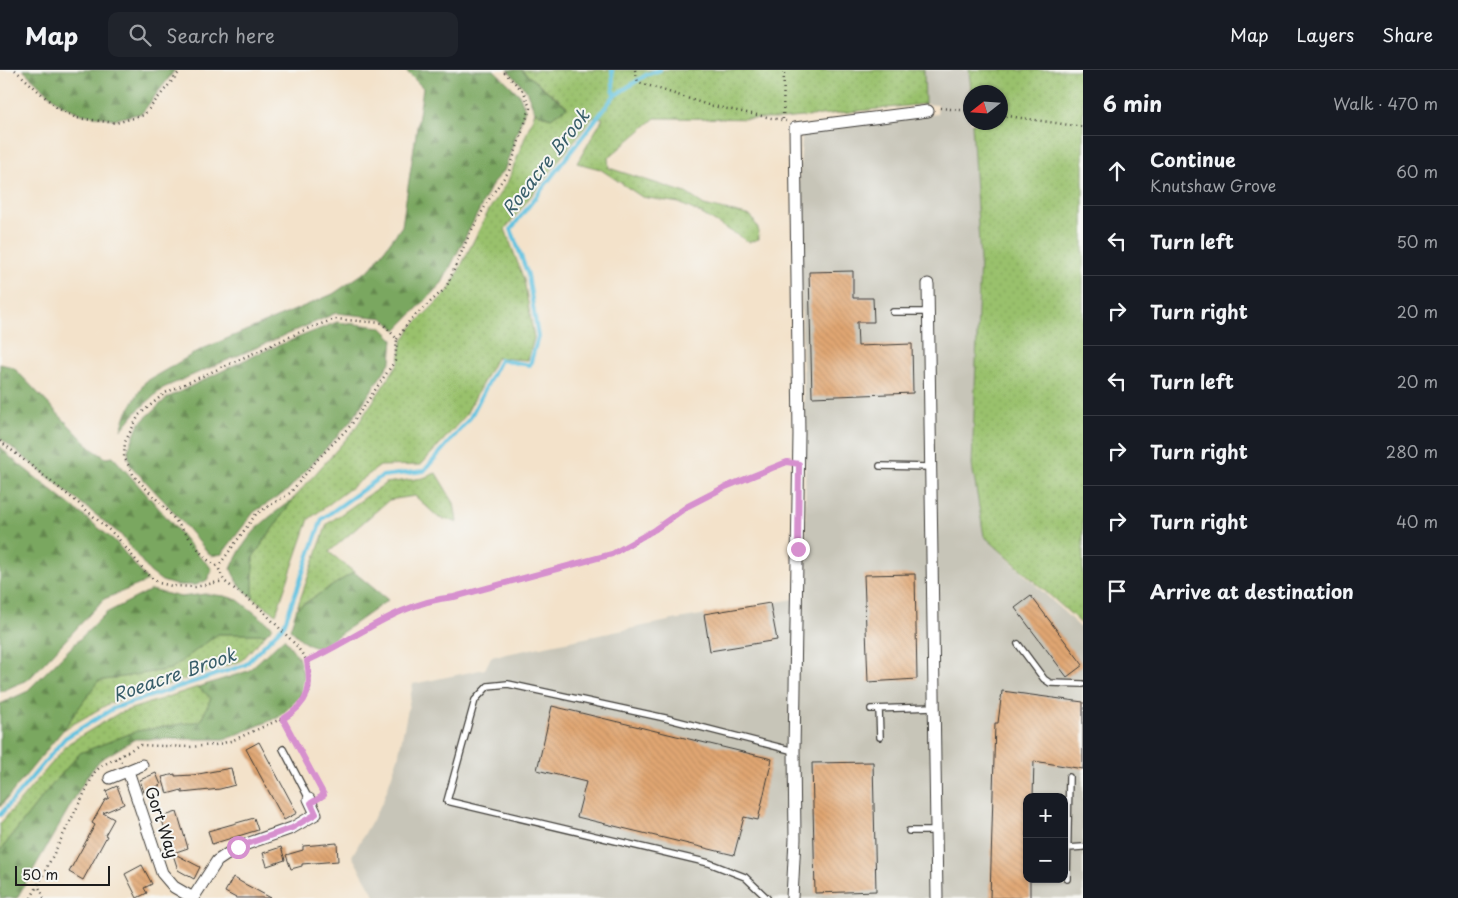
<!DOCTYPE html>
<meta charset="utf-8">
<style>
:root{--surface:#171b24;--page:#20242c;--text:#f1f3f6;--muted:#9ea1a6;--line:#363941}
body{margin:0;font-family:"Playpen Sans",sans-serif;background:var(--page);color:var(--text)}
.controls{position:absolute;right:15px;bottom:15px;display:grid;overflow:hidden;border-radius:10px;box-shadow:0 1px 4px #0004}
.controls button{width:45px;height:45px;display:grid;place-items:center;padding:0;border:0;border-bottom:1px solid var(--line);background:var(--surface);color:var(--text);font:25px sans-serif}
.compass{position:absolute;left:963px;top:15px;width:45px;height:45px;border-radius:50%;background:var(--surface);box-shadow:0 1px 4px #0004;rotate:253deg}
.scale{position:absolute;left:15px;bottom:12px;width:95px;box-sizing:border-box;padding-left:5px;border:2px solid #1c1c1c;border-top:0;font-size:14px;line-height:18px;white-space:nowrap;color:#1c1c1c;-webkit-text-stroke:4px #f6f6f2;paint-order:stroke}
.stop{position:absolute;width:15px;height:15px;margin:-11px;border:4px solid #d690ce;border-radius:50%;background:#fff}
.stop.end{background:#d690ce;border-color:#fff;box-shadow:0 1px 5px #0008}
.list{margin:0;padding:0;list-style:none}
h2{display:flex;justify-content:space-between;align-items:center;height:65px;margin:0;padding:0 20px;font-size:21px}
h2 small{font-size:16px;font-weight:400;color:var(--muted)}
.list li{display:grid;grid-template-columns:32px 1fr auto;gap:15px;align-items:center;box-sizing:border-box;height:70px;padding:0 20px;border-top:1px solid var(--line)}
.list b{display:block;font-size:19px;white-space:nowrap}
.list p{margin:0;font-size:16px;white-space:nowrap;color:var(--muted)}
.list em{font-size:16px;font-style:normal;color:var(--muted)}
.icon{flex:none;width:28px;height:28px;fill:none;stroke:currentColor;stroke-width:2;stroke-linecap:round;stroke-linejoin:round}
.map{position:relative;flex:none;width:1083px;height:828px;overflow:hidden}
header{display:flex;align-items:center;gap:30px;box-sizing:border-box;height:70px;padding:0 25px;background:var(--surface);border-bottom:1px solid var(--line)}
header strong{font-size:24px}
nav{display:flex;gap:28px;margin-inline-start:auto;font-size:18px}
.search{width:350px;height:45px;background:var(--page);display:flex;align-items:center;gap:12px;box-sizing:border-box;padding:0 18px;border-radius:10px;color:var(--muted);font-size:19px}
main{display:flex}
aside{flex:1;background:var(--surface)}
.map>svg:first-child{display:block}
.industrial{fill:#c7c5b8;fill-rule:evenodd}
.grass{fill:url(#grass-dots);stroke:#5a6e44}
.forest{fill:url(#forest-firs);stroke:#4b623e}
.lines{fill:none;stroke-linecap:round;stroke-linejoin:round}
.stream{stroke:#62c2e0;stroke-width:4}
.building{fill:url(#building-back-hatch)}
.service-casing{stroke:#3c3a36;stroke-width:8}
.minor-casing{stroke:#3c3a36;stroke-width:13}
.path{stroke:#3c3a36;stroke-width:2.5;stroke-dasharray:1 4;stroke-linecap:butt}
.service{stroke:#fff;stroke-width:5.5}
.minor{stroke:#fff;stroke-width:11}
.route{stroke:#d690ce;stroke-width:6}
.labels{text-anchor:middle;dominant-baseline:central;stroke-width:4;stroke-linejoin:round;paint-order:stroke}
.street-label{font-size:16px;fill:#1c1c1c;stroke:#f6f6f2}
.water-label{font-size:18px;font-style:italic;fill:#385e6a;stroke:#f6f6f2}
</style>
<header>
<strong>Map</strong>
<div class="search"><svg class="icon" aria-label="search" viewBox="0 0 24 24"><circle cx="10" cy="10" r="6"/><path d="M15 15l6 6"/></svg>Search here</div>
<nav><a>Map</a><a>Layers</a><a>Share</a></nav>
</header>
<main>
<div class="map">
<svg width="1083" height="828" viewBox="0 0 1083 828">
<defs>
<pattern id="grass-dots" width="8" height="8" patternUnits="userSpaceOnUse" patternTransform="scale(1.25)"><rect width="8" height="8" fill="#99c16c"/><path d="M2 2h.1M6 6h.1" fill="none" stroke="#83a55d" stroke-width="1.8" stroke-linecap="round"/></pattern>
<pattern id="forest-firs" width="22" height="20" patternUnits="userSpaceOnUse" patternTransform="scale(1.25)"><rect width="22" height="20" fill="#7aa760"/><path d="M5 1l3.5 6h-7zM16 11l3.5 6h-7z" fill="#63874e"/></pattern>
<pattern id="building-back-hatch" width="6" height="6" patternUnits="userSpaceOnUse" patternTransform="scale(1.25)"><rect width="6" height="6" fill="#e0a672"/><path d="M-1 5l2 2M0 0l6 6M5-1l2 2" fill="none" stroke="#c08e62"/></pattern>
</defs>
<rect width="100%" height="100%" fill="#f6f6f2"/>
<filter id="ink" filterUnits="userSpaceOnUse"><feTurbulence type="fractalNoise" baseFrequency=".02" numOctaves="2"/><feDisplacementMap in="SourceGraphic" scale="10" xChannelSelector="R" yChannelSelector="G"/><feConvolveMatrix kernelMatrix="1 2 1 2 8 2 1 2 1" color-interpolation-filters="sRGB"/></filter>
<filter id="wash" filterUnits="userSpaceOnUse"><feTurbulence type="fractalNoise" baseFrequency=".0096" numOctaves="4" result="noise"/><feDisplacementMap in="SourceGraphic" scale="20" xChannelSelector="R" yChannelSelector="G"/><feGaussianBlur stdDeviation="1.12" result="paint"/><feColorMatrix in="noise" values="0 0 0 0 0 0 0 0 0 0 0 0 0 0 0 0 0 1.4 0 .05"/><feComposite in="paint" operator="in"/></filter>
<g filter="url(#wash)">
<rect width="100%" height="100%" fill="#f3e2ca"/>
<path class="industrial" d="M924,0h45l2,52 1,1 8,137 -8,205 12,71 99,94v268h-707l-24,-42 31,-55 15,-43 15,-74 72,-15 6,-12 187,-38 128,-22 -1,-158 -7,-247 4,-54 4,-10 131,-14 1,-9 -13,-1zM1027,727h37v82h-37z"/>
<path class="grass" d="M521,0h403l1,34 -142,15 -128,-1 -47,40 1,10 77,25 18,12 47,11 7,12 1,11 -10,3 -49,-29 -21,-10 -37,-6 -42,-28 -23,-6 26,-45 -10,-1 -88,112 19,51 10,58 -6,22 -32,-2 -31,58 -44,49 -41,1 -71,53 -33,95 -23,-16v-41l41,-59 60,-68 45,-68 3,-20 10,-15 37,-37 40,-80 19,-29 27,-69 16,6 16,-12z
M969,0h114v555l-99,-89 -12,-71 8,-205 -8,-137 29,-1v-30h-30z
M436,403l18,30 3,19 -18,-4 -24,-22 -26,4 -60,52 25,20 -57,36 30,-84 59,-41 37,-5z
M218,564h48l-25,27 -131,42 -47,27 35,-49 73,-12z
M198,617l13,11 -10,23 -64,10 -57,22 -34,39 -46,59v-27l69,-81 50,-30z"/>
<path class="forest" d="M23,0h152l-33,43 -26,6 -35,-5 -21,-10z
M405,0h89l25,24 6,15 -21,62 -10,10 -52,102 -46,47 -13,-12 -47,-5 -173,75 -26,23 -16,19 5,-16 19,-32 55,-32 133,-56 38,-26 31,-42 21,-138z
M508,0h13l46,37 -16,11 -16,-6 -9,-22z
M337,252l44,5 12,12 -2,22 -40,60 -64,70 -33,21 -32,42 -11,2 -47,-55 -34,-36 -2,-15 11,-26 28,-26 90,-44z
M0,294l13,3 79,82 14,9 7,-1c29,32 57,63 84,97 5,6 13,10 15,17l-5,9 -11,5h-21l-13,-4 -12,-9 -29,-37 -121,-97z
M0,376l10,11 105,84 33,40 -44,18 -75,80 -29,13z
M294,428l-41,59v41l-15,-14 -7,-15c16,-37 33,-48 63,-71z
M354,502l34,28 -68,48 -15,-5 -15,-14 7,-21z
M151,520l30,7 24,-3 20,2 13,4 35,27 -7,7h-48l-47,35 -73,12 -35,49 -63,77v-103l26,-12 80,-79z
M284,568l14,19 6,19 -3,20 -22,21 -53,22h-91l-35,21 -12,15 -71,123h-17v-47l46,-59 34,-39 57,-22 64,-10 10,-23 -13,-11 50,-16z"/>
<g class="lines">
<path class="stream" d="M614,26l32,-21 14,-5
M0,745l65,-77 49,-30 131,-43 39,-40 38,-106 60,-43 42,-5 46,-53 30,-58 30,5 8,-28 -10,-62 -17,-46 103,-133 -2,-26"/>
</g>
<g id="blocks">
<path class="building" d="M853,201v27h20l1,24h-17l1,24 54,-2 1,49 -101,4 -3,-125z
M915,504l2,105 -49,3 -4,-107z
M1031,526l52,69 -16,12 -52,-69z
M770,533l7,37 -67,11 -6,-37z
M1002,621l81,11v67l-49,-8 -1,36h-6v82h3v19h-40l5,-175h3z
M552,636l220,53 -14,61 -14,-3 -10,38 -157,-38 9,-35 -49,-12z
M259,672l38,71 -13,7 -38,-71z
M873,692l3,129 -61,2 -3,-130z
M231,698l4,17 -15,4 -38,4v-3l-15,4 -5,-17 13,-3v2l18,-1z
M156,703l5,12 -17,7 -4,-12z
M117,716l7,18 -21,9 11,6 -9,16 2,1 -24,44 -14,-8 26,-47 -3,-2 13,-23 4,-2 -3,-7z
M177,742l11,36 -15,5 27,14 -6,12 -16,-9 -17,-53z
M254,748l4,12 -46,14 -4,-13z
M337,773l1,18 -36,3v2l-11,3 -5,-14 17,-5v-4z
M281,777l4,13 -18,6 -4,-13z
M142,795l10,19 -8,4 3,5 -10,5 -12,-24z
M233,807l8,5 30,16h-35l-11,-6z"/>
</g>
</g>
<g filter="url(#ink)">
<use href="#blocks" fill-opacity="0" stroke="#3c3a36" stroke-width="1"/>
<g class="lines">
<defs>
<path id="service" d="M893,242h36
M880,396l51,1
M1018,574l26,35 6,4 33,1
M871,639l63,-2
M879,639l1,28
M283,679l26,50
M909,761h27
M1068,778l15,-1
M1067,809l2,-102
M767,828l-22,-21 -36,-14 -262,-62 28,-101 13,-14 20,-2 157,34 129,33"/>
<path id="minor" d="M928,214l9,614
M128,701l34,102 12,14 19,11
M110,708l32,-13
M193,828l24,-37 21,-14 54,-19 24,-14 -7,-15
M792,828l3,-59 -1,-88 5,-317 -4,-306 133,-17"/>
</defs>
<use href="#service" class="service-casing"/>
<use href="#minor" class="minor-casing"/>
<path class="path" d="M15,0l41,37 20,11 40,5 28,-8 37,-45
M635,0l3,12 70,23 78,16
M940,38l31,3
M1001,45l82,12
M783,49l1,-49
M397,269l13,-19 36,-32 23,-53 22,-39 18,-25 21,-63 -6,-16 -22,-22
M0,371l77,61 39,34 33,40 10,7 13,3 23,1 29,-6
M307,591c49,-22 92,-58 147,-64l158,-43 42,-23 34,-25 35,-18 63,-25
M283,649l41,76 -4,3
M121,692l-2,-5 20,-12 50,2 26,-2 16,-4 59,-26 19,-22 1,-15 -3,-17 -11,-16 -37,-38 -35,-26 -6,-14 -13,-9 -37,-47 -34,-35 -10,-19 1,-15 14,-27 26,-22 142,-64 28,-10 47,4 15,16 -2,22 -44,64 -34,35 -27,33 -34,21 -38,53
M31,828l7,-13
M44,828l-6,-13 57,-113 6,-6 18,-9"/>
<use href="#service" class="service"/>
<use href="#minor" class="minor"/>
</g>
</g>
<g class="lines" filter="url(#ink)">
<path class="route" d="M238,777l54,-19 24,-14 -5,-11 13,-8 -41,-76c26,-16 29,-30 24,-58 49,-22 92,-59 147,-64l158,-43 42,-24 34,-24 35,-18 64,-26 12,2 -1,85"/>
</g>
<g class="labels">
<g class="street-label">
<text transform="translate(163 752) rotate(72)">Gort Way</text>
</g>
<g class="water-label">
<text transform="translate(545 92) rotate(-52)">Roeacre Brook</text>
<text transform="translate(174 604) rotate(-19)">Roeacre Brook</text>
</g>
</g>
</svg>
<div class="controls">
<button>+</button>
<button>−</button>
</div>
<svg class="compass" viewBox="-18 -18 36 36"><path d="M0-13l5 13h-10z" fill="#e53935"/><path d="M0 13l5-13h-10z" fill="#9ea1a6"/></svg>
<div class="scale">50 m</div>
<div class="stop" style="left:238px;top:777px"></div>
<div class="stop end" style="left:798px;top:479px"></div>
</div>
<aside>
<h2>6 min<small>Walk · 470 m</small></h2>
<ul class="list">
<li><svg class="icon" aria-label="ahead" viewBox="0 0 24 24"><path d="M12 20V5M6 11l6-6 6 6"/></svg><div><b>Continue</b><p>Knutshaw Grove</p></div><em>60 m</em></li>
<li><svg class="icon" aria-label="left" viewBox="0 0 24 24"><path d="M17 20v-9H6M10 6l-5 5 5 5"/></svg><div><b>Turn left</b></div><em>50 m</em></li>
<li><svg class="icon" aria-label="right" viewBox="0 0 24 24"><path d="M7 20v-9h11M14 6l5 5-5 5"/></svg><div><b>Turn right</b></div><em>20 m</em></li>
<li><svg class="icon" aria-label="left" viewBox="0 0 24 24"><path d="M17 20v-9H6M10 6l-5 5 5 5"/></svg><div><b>Turn left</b></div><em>20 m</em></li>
<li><svg class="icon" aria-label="right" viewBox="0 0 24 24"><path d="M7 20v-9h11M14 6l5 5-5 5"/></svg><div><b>Turn right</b></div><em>280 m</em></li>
<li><svg class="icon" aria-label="right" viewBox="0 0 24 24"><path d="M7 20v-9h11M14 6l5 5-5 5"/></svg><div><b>Turn right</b></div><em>40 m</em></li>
<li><svg class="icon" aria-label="arrive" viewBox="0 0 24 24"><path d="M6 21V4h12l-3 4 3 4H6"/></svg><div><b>Arrive at destination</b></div></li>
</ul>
</aside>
</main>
